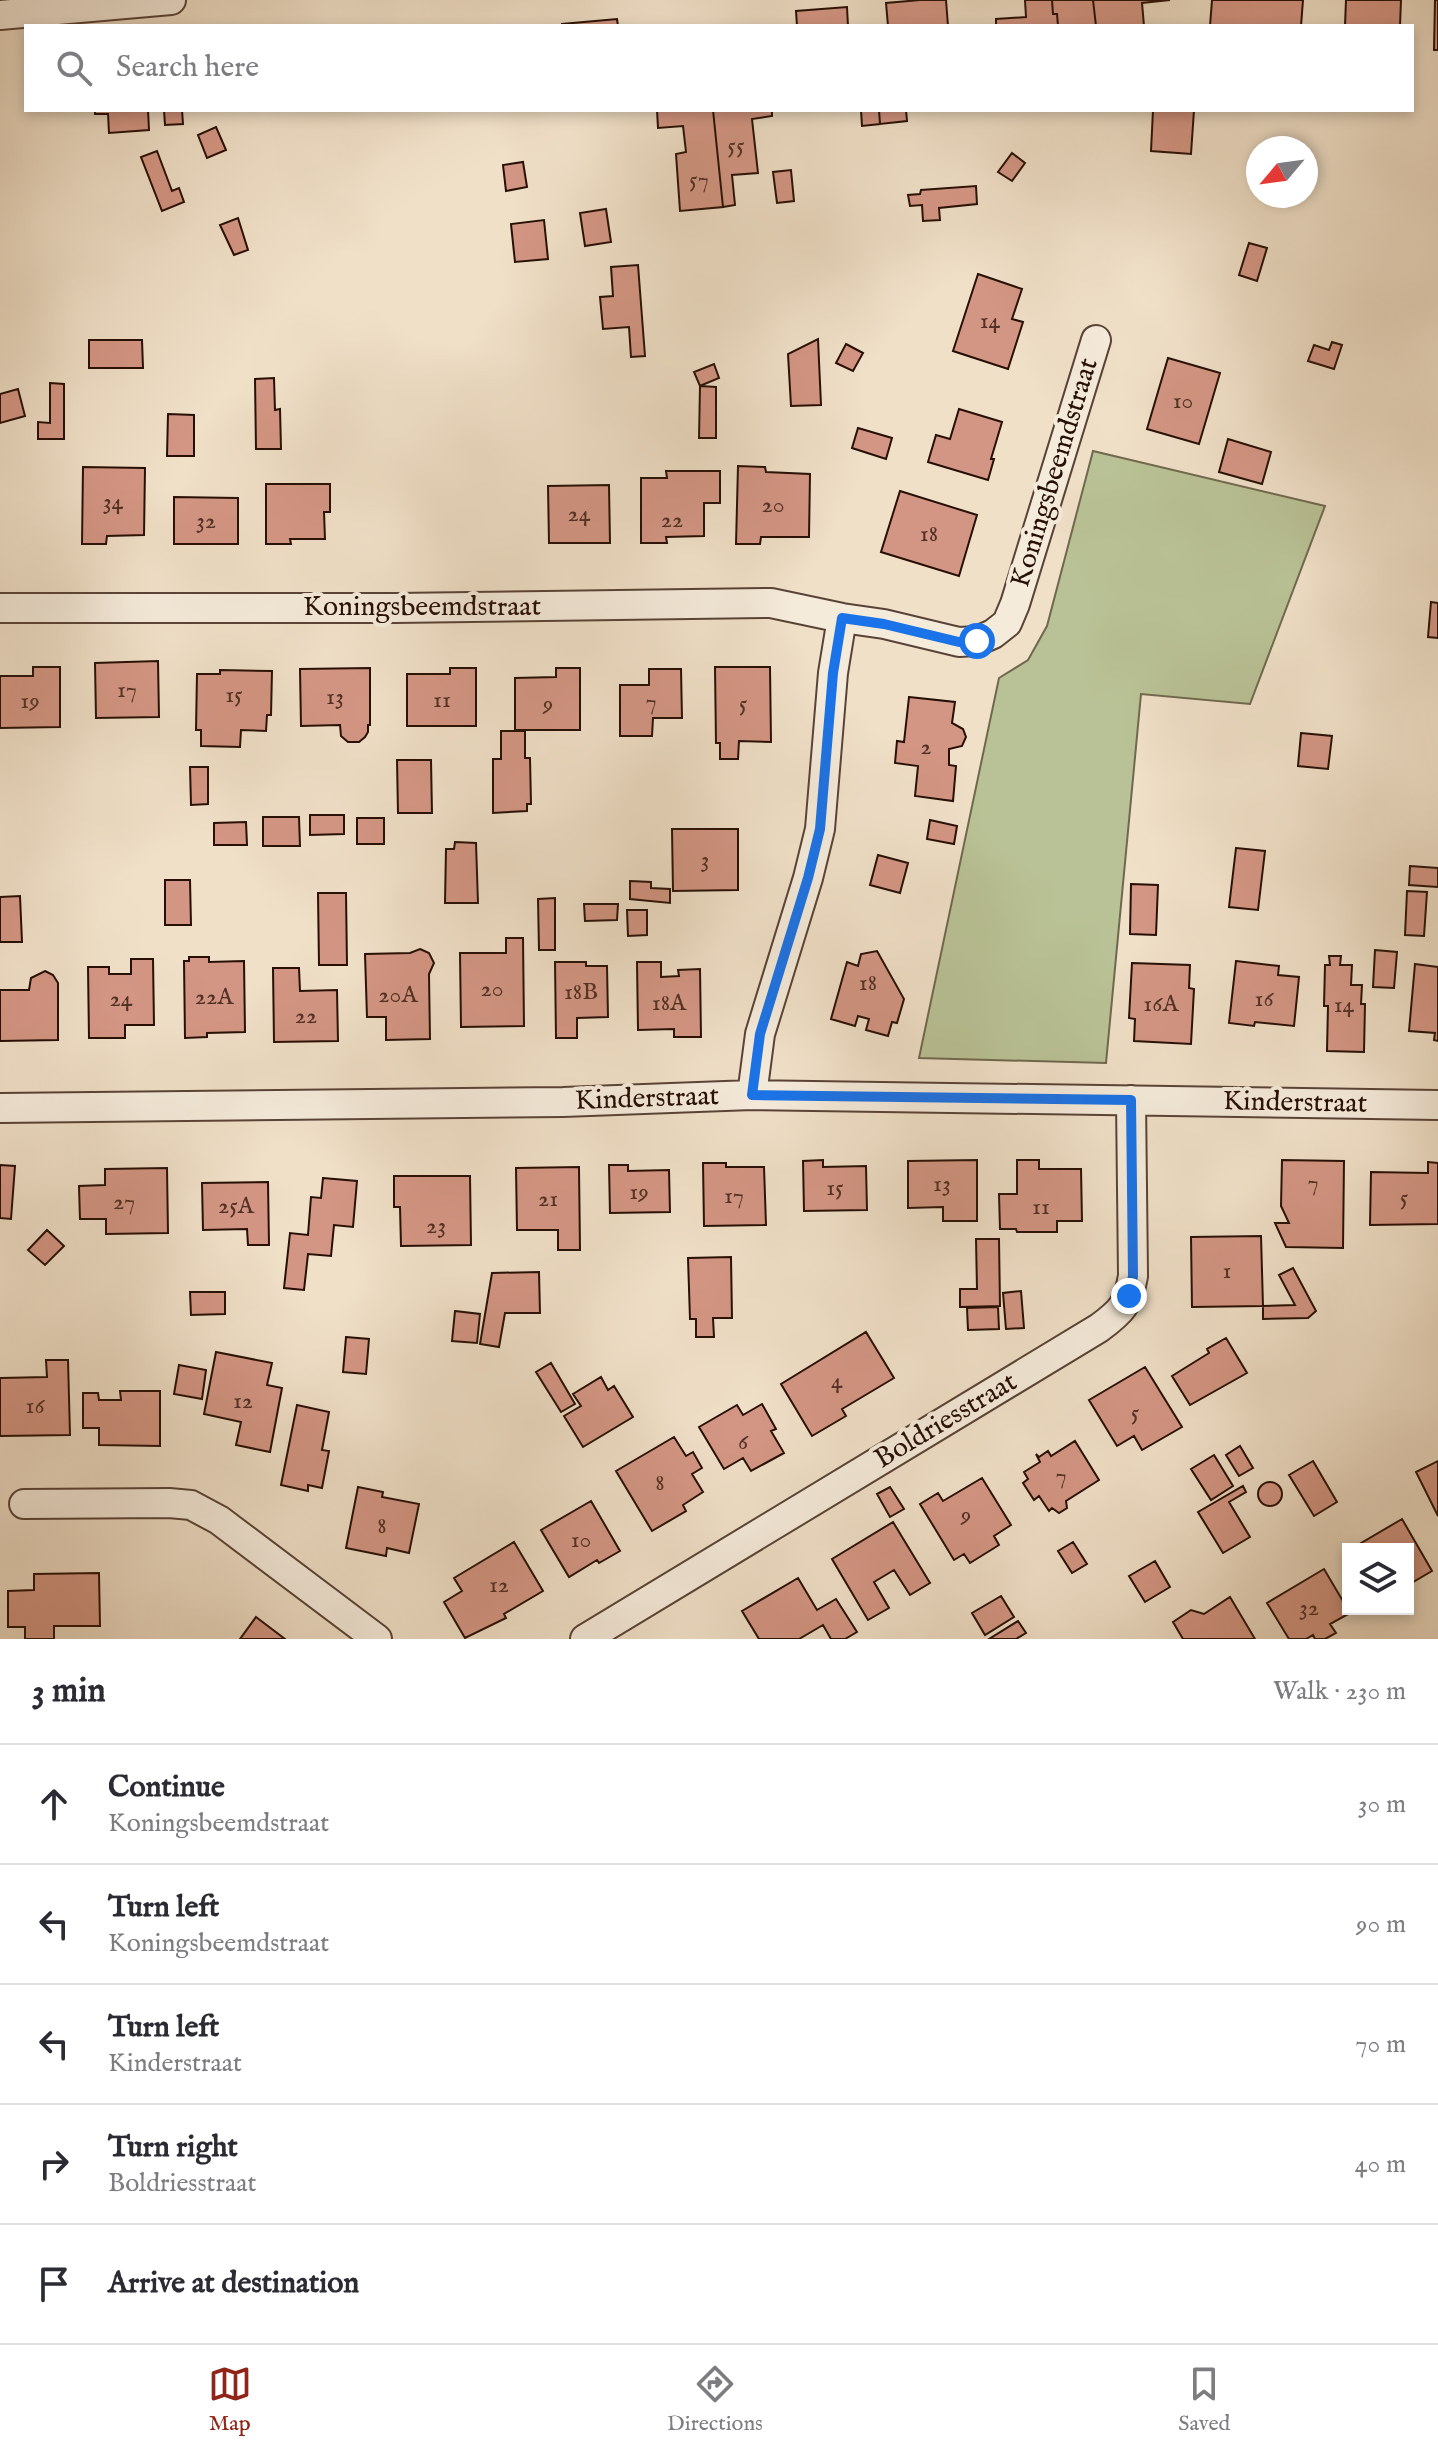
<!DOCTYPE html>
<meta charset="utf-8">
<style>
:root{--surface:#fff;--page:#f7f7f7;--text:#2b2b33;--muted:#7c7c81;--line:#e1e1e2;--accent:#8f2418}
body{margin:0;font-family:"IM FELL English",serif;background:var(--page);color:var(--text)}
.controls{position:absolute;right:24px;bottom:24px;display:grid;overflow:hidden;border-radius:0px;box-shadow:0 4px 12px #0003}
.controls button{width:72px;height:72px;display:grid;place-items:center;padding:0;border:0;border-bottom:2px solid var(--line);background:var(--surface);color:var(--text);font:40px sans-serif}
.compass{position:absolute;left:1246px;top:136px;width:72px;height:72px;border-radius:50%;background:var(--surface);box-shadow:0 4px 12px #0003;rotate:241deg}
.stop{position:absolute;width:24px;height:24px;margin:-18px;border:6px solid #1a73e8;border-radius:50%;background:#fff}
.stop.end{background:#1a73e8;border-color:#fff;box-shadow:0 2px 8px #0008}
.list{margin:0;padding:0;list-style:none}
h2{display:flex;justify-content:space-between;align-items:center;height:104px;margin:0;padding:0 32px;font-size:34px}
h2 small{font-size:26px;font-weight:400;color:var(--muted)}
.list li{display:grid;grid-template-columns:52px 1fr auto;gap:24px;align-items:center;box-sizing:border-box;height:120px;padding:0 32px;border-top:2px solid var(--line)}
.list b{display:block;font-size:30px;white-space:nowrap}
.list p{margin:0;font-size:26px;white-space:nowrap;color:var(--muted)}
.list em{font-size:26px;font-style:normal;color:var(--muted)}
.icon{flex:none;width:44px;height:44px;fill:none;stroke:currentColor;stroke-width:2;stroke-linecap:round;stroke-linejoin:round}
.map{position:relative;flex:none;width:1438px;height:1639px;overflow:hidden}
.search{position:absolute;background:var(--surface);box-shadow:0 4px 12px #0003;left:24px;right:24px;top:24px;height:88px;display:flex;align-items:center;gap:20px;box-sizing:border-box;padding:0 28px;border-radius:0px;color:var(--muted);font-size:30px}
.sheet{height:704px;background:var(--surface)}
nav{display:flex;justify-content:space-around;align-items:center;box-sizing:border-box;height:112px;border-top:2px solid var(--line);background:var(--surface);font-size:22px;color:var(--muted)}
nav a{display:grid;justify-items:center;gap:4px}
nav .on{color:var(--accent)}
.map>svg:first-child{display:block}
.green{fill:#b9c296;stroke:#70684e;stroke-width:2}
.building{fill:#d49684;stroke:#270f05;stroke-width:2}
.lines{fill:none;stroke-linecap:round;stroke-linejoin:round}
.minor-casing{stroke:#594336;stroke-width:32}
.minor{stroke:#f5ebdb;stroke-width:28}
.route{stroke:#1a73e8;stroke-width:10}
.labels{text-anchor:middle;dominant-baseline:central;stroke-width:8;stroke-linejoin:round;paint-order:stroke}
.number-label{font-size:24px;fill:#523125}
.street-label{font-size:28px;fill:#270f05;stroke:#f5ebdb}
</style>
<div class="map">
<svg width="1438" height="1639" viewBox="0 0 1438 1639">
<rect width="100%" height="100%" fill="#f0e0c8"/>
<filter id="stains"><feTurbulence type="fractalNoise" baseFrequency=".0025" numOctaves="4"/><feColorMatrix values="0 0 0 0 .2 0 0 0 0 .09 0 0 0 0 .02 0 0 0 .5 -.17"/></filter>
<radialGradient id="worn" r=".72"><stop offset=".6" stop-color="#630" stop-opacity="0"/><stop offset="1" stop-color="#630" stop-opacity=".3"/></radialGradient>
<path class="green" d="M1093,451l232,55 -75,198 -109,-10 -35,369 -187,-5 80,-380 29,-18 19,-34z"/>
<path class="building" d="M920,0h26l2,26h-60l-2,-23z
M1025,0h27l1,14h4l1,12h-62v-7l30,-2z
M1052,0h41l3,26h-38l-1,-12h-4z
M1093,0h77l-28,3 2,23h-48z
M1212,0h91l-2,26h-91z
M1346,0h55l-1,26h-55z
M1435,0h3v50h-4z
M847,7l1,19h-51l-1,-15z
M617,19l1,7h-56v-2z
M95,110h53l1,20 -40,3 -1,-19h-13z
M164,110h18l1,14 -18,1z
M657,110h56l10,97 -43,4 -4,-57 10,-2 -3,-26 -25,2z
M713,110h59v6l-20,3 6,54 -26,2 3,30 -12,2z
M861,110h18l1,14 -18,2z
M879,110h27l1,11 -27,3z
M1153,110h41l-3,44 -40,-3z
M216,127l10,23 -19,8 -9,-23z
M157,151l15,40 7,-3 5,14 -22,9 -21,-54z
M1012,153l13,10 -13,18 -14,-9z
M523,162l4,25 -21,4 -3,-26z
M791,170l3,31 -17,2 -4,-31z
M976,186l1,18 -38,4 1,12 -17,1 -1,-16 -12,1 -2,-11 12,-1 1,-4z
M606,209l5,33 -26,4 -5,-33z
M238,218l10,32 -14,5 -14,-30z
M544,220l4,39 -33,3 -4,-38z
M1249,243l18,5 -10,33 -18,-6z
M638,265l7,91 -14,1 -2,-30 -26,2 -3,-32 13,-1 -2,-29z
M978,274l44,15 -10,30 11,3 -15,47 -55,-18z
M818,339l3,66 -30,1 -3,-52z
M89,340h53l1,28h-54z
M1332,342l10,3 -8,24 -26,-8 6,-16 15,5z
M846,344l17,9 -10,18 -17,-8z
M1168,358l52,15 -21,71 -52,-15z
M714,364l5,14 -19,8 -6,-14z
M274,378l1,32 5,-1 1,40h-25l-1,-70z
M50,383l14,1v55h-26v-17l12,1z
M700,386l16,1v51h-17z
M18,389l7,27 -25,7v-29z
M959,409l43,13 -11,37h3l-6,21 -60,-18 8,-27 14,4z
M168,414l26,1v41h-27z
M858,428l34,10 -6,21 -34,-11z
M1228,439l43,13 -9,32 -43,-12z
M738,466l27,1 1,5 44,2 -1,63h-48l-1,7h-24z
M83,467l62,1 -1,67 -37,1 -1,8h-24z
M666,471h54v32h-16v33l-38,1 1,6h-26v-65h26z
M266,484h64v28h-6l1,27h-35l1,5h-25z
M609,485l1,58h-61l-1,-57z
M900,491l77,24 -18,61 -78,-24z
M174,497l64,1v46h-64z
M1431,602l7,1v35l-10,-1z
M158,661l1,56 -63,1 -1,-55z
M33,667h27v60l-60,1v-52h33z
M715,667h55l1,75 -32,-1 -1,18h-18v-16h-4z
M370,668v57h-2v7l-3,5 -6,5h-11l-7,-6 -1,-11 -39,1 -1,-57z
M450,668h26v58h-69v-52h43z
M556,668h24v62h-65v-52l41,-1z
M649,669h32l1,49h-29l-1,18h-32v-51h29z
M220,670l52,1 -1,44h-4l-1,16 -25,-1 -1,17 -39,-1v-16h-5l1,-56h23z
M909,697l46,5 -3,21 11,6 3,8 -4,9 -13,3v16l7,1 -3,35 -38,-5 3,-30 -23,-3 2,-22 7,1z
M501,731h24v27h5l1,46h-4v7l-34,2v-54h8z
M1301,733l31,3 -4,33 -30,-3z
M397,760h34l1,53h-34z
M190,767h18v37l-17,1z
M310,815h34v19l-34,1z
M263,817h36l1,29h-37z
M357,818h27v26h-27z
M930,820l27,6 -3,18 -27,-5z
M246,822l1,23h-33v-22z
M672,829h66v61l-65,1z
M455,842l21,1 2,60h-33l1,-54h8z
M1236,848l29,3 -7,59 -29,-3z
M878,855l30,8 -8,30 -30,-8z
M1410,866l28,2v19l-29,-2z
M165,880h25l1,45h-26z
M630,881l21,1v6l19,1v14l-40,-4z
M1131,884l27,1 -2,50 -26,-1z
M1407,891l20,1 -3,44 -19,-1z
M318,893h28l1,72h-28z
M20,896l2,46h-22v-45z
M555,898v52h-16l-1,-51z
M584,904h34l-1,16 -32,1z
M627,910h20v25l-19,1z
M506,938h17l1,88 -63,1 -1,-74h46z
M420,949l9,4 5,10 -5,11 1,65 -44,1v-23h-19l-2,-63 45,-1z
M1375,950l22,2 -3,36 -21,-1z
M877,951l27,48 -7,24 -5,-1 -4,14 -22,-6 3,-11 -11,-3 -3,10 -24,-7 16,-57 11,4 3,-12z
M1329,956h12l-1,9h12l-1,20h11l-1,19h4l-1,48 -37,-1 1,-45h-4l1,-41h5z
M189,957h20v5l35,-1 1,71 -38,1v4l-22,1 -1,-77h5z
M131,959h22l1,66h-29v13h-36l-1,-71h21v7h22z
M1236,961l43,5 -1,9 21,2 -5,49 -39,-4 -1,4 -25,-3z
M555,962h31v4h21l1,51 -31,1v20h-21z
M637,962h24v15l18,-1 -1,-6 22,-1 1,68h-27v-8l-36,1z
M1132,963l58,2 -1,23 5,1 -3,55 -57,-3 1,-22 -6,-1z
M1415,964l23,3v74l-4,-1 1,-7 -26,-2z
M273,968h26l1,23 37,-1 1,51 -64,1z
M45,971l8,4 5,8v57l-58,1v-51h29l2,-12z
M823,1160v7l43,-1 1,44 -63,1 -1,-50z
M977,1160v61h-34v-14l-35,1v-47z
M1017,1160h22v9h42l1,52h-25v11h-40l-1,-3h-16l-1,-35h18z
M1282,1160l62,1 -1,87 -57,-1 -11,-24h14l-8,-17z
M1428,1162l10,1v61l-68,1 1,-53 57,1z
M703,1163h23v4h38l2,58 -62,1z
M0,1165l15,1 -4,53 -11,-1z
M609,1165h19v6l41,-1 1,42 -60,1z
M579,1167l1,83h-22v-20h-41l-1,-62z
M167,1168l1,65 -62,1v-15h-26l-1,-33 26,-1v-16z
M394,1176h76l1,69 -70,1 -1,-39h-6z
M323,1178l34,3 -4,46 -19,-2 -3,31 -23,-2 -4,36 -20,-2 6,-55 18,2 3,-38 10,1z
M268,1182l1,63h-21l-1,-16 -44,1 -1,-47z
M47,1230l17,16 -19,19 -17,-15z
M1261,1236l2,70 -71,1 -1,-70z
M976,1239h23l1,67 -40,1v-18h17z
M731,1257l1,61h-19l1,19h-18v-18h-6l-2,-61z
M1293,1268l23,43 -8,7 -45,1v-13l32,-1 -16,-30z
M539,1272l1,41h-35l-6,34 -19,-3 12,-71z
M1021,1291l3,37 -18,1 -3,-36z
M190,1292h35v22l-34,1z
M998,1307l1,22 -31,1 -1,-22z
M455,1311l25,3 -3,29 -25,-2z
M866,1332l28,46 -52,31 4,7 -34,20 -31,-52z
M346,1337l23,2 -3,35 -23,-2z
M1226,1338l21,35 -57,32 -18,-29 37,-23 -2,-4z
M216,1352l56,11 -5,22 15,3 -12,64 -34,-7 5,-23 -37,-8z
M46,1360h22l2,75 -70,1v-58l47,-1z
M551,1363l24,41 -14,8 -25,-40z
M179,1365l27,5 -4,29 -28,-5z
M1145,1367l37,60 -40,23 -8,-14 -17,10 -28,-46z
M601,1377l7,13 6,-4 19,31 -50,30 -19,-31 17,-10 -8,-12z
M120,1391h40v55l-61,-1v-17h-16v-35h15l1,7h22z
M762,1404l14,25 -5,2 13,22 -33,18 -8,-13 -19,11 -25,-42 38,-22 6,10z
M297,1405l32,7 -7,38 7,1 -7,37 -14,-3v6l-27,-6z
M674,1437l12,19 7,-4 9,16 -10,6 11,18 -20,13 3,6 -34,20 -36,-60z
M1075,1441l24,39 -33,21 1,7 -8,5 -7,-5 -3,3 -10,-15 -5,4 -11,-17 5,-4 -4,-7 16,-10 -4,-8 3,3 9,-6 3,5z
M1240,1446l13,22 -14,8 -13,-21z
M1214,1455l19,31 -22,14 -20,-31z
M1313,1461l24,41 -23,14 -25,-41z
M1438,1461v55l-22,-44z
M982,1478l29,47 -17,11 5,9 -29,18 -6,-9 -10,6 -34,-56 18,-11 5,8z
M1258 1494a12 12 0 1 1 24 0a12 12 0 1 1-24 0Z
M1243,1486l3,6 -17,10 21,35 -27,16 -25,-41z
M358,1487l25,5 -1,5 37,7 -10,49 -22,-5 -1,8 -40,-8z
M890,1487l14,22 -14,8 -13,-23z
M591,1501l29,50 -21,12 -2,-3 -28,17 -28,-47z
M1402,1519l30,52 -24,14v-36h-57z
M893,1522l37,61 -20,12 -16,-25 -20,12 15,26 -21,12 -36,-61z
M514,1542l29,49 -39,23 2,4 -41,20 -21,-36 18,-11 -8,-13z
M1073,1542l14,22 -15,9 -14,-22z
M1155,1561l15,26 -25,15 -16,-26z
M1324,1569l26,44 -20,11 6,9 -11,6h-10l-2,-4 -7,4h-17l-22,-36z
M99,1573l1,53h-46v13h-29v-12h-17v-36l26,-1v-16z
M798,1578l19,32 19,-11 21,33 -12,7h-14l-8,-14 -24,14h-40l-17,-28z
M1001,1596l13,21 -29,18 -13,-22z
M1230,1597l25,42h-72l-10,-17 18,-12 13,4z
M256,1617l29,22h-45z
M1018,1621l8,12 -10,6h-27z"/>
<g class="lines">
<defs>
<path id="minor" d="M0,15l171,-15
M0,608h395l376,-5 71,15 42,6 75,18 18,-1 16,-7 14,-11 8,-19 81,-264
M752,1095l8,-61 48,-156 12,-49 13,-156 9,-55
M0,1108l563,-6 189,-7 686,10
M24,1504l145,-1 22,2 28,15 158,119
M585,1639l514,-311c23,-17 29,-23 34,-52l-2,-176"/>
</defs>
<use href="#minor" class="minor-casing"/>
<use href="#minor" class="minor"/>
</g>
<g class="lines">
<path class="route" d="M977,641l-18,1 -75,-18 -42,-6 -9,55 -13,156 -12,49 -48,156 -8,61 379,5 2,176 -4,20"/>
</g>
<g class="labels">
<g class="number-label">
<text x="736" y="146">55</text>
<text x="699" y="180">57</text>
<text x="990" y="321">14</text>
<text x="1183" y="401">10</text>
<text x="113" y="502">34</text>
<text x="773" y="505">20</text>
<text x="579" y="514">24</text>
<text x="672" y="520">22</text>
<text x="206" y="521">32</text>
<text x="929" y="534">18</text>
<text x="127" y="690">17</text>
<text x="234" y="695">15</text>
<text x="335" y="697">13</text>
<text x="442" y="700">11</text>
<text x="30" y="701">19</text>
<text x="651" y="702">7</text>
<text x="548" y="704">9</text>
<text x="743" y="704">5</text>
<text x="926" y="747">2</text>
<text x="705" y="860">3</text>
<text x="868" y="983">18</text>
<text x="492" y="989">20</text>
<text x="581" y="992">18B</text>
<text x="398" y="995">20A</text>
<text x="214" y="997">22A</text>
<text x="121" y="999">24</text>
<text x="1264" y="999">16</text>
<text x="669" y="1003">18A</text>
<text x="1161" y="1004">16A</text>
<text x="1344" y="1005">14</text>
<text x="306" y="1016">22</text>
<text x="1313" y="1183">7</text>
<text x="942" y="1184">13</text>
<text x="835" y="1188">15</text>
<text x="639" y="1192">19</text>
<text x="734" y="1196">17</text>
<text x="1404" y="1198">5</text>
<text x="548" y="1199">21</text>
<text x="124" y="1202">27</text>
<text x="236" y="1206">25A</text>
<text x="1041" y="1207">11</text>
<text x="436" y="1226">23</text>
<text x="1227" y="1271">1</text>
<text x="837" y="1381">4</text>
<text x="243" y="1401">12</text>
<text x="35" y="1406">16</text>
<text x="1135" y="1413">5</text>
<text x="743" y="1442">6</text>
<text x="1061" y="1476">7</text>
<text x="660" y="1483">8</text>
<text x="966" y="1515">9</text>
<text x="382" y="1526">8</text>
<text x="581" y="1540">10</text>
<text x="499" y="1585">12</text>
<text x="1309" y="1608">32</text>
</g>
<g class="street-label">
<text transform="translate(1055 473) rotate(-73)">Koningsbeemdstraat</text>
<text x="422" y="607">Koningsbeemdstraat</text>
<text transform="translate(647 1099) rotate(-2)">Kinderstraat</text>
<text transform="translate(1295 1103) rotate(1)">Kinderstraat</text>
<text transform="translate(946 1421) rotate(-31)">Boldriesstraat</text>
</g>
</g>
<rect width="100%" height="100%" filter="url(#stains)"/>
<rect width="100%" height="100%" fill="url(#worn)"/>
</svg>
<div class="controls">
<button><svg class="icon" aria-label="layers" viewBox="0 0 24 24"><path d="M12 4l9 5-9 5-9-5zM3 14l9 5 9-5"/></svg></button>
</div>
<svg class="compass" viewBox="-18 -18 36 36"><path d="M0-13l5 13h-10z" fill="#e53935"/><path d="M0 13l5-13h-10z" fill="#7c7c81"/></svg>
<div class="stop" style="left:977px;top:641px"></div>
<div class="stop end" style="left:1129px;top:1296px"></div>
<div class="search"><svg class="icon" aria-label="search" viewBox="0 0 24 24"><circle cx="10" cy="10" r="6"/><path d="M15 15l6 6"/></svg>Search here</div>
</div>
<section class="sheet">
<h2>3 min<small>Walk · 230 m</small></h2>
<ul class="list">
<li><svg class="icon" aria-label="ahead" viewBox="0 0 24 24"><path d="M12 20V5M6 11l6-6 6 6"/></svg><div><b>Continue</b><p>Koningsbeemdstraat</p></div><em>30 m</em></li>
<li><svg class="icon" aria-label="left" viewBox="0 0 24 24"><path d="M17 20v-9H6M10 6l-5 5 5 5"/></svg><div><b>Turn left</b><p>Koningsbeemdstraat</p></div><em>90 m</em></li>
<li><svg class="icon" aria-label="left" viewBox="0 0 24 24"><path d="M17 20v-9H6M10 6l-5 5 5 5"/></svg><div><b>Turn left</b><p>Kinderstraat</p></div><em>70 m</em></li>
<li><svg class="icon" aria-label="right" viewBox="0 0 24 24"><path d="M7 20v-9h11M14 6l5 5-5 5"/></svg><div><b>Turn right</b><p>Boldriesstraat</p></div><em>40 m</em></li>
<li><svg class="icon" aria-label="arrive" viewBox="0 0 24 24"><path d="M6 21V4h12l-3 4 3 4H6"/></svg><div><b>Arrive at destination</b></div></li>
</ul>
</section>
<nav>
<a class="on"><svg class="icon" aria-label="map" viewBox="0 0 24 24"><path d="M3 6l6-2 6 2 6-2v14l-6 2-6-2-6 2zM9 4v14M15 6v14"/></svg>Map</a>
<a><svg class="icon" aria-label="directions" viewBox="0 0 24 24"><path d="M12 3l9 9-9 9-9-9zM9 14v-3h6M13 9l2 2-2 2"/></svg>Directions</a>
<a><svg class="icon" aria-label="saved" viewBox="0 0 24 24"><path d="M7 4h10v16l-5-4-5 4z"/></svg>Saved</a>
</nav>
